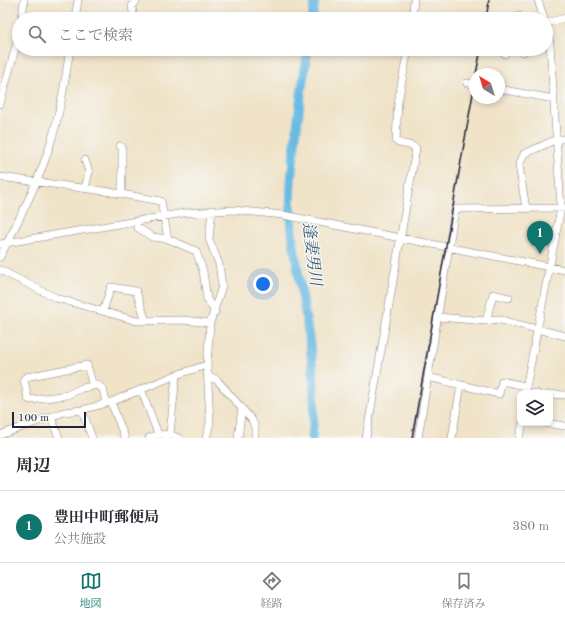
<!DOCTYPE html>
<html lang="ja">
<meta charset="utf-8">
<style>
:root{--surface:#fff;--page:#f7f7f7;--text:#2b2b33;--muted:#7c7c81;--line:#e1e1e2;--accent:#0f766e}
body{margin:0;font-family:"Old Standard TT","Noto Serif JP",serif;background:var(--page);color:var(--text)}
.controls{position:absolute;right:12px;bottom:12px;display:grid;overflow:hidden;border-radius:8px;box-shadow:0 2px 6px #0003}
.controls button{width:36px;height:36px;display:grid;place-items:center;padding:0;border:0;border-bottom:1px solid var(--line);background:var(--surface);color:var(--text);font:20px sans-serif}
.compass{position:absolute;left:469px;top:68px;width:36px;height:36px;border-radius:50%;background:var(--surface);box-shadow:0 2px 6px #0003;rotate:322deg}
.scale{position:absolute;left:12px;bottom:10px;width:74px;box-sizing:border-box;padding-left:4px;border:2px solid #22223b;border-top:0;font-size:11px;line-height:14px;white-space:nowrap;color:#22223b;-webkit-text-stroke:3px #f6f6f2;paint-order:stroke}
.you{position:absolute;left:263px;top:284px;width:14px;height:14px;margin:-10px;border:3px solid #fff;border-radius:50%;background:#1a73e8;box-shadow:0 0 0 6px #1a73e833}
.badge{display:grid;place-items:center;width:26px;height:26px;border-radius:50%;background:var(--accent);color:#fff;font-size:13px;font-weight:700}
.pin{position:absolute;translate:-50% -33px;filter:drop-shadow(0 1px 2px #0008)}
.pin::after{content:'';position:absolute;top:21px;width:14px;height:12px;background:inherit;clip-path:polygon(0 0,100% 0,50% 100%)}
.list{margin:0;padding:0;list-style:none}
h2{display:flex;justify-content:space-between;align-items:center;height:52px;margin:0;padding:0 16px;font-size:17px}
h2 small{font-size:13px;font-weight:400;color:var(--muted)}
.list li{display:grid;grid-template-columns:26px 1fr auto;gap:12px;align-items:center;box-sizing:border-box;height:72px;padding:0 16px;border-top:1px solid var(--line)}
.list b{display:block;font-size:15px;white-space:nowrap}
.list p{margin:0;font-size:13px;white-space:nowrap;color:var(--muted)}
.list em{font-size:13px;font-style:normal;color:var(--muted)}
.icon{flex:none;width:22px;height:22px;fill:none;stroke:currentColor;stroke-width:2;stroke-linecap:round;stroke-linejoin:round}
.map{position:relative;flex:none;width:565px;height:438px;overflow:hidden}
.search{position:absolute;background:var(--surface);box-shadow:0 2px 6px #0003;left:12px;right:12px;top:12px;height:44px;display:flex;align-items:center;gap:10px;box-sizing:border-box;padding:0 14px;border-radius:22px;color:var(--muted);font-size:15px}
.sheet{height:124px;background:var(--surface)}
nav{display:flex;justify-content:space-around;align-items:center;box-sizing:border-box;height:56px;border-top:1px solid var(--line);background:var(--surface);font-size:11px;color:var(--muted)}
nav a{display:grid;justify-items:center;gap:2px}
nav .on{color:var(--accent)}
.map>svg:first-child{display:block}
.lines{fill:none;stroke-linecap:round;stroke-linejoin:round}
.river{stroke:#69bbe4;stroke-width:9}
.minor-casing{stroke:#898282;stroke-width:8}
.minor{stroke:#fff;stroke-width:7}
.rail{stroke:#22223b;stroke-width:1.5}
.labels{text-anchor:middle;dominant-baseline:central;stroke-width:3;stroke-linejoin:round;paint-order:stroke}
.water-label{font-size:16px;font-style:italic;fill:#3b5876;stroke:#f6f6f2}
</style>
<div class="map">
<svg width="565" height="438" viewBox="0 0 565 438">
<rect width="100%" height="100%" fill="#f6f6f2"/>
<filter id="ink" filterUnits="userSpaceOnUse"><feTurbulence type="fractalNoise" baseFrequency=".025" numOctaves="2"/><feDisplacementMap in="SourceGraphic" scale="8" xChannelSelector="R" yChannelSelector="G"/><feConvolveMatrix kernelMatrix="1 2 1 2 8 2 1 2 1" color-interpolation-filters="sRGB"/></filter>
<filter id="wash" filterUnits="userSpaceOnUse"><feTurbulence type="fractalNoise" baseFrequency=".012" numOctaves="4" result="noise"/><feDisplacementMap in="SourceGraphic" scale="16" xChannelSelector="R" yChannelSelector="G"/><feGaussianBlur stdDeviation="0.9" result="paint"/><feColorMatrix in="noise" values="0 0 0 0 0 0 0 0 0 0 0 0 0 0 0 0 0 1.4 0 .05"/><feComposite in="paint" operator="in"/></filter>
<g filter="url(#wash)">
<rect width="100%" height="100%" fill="#f0e3c8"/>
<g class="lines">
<path class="river" d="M312,19l3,-19
M308,49c-5,29 -9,58 -12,87 -4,31 -8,63 -4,94 8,68 29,139 20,208"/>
</g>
</g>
<g filter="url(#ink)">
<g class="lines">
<defs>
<path id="minor" d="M538,0l6,19
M22,19l2,-19
M75,19l3,-19
M134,19l-2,-13 5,-6
M412,19l2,-19
M519,19v-3
M546,23l19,-5
M503,49l2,5
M522,49l1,3
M467,83l8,1
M499,89l55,10
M0,104l19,-69
M120,146l2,1v47
M0,177l104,14 57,10 7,38 28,12 7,20 4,28 8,13
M85,188l4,-16 -4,-12
M526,209l-7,-44 5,-11 33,-15h8
M137,227l15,10 16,2
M0,244l184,-31 49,-3 50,5 282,55
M0,257c18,-36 38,-73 50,-112 10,-31 15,-64 20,-96
M0,270l56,28 81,23 46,-1 27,3
M103,311l8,-24 25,4 10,30
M437,317l49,4 11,-2 68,17
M486,321l7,-27 16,4
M209,376l8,4 35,40 3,7v11
M428,377l71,17 3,-13 23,5
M93,386l-6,-21 -61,12 -2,2 4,20 3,1 36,-5 15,-7 16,-3 5,4 3,14
M141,389l17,45
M525,393l36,-185 -11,-164 -4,-17
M525,393h11
M550,394l15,1
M111,402l14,36
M82,410l10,28
M51,417l8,21
M545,423l20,3
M0,435l64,-23 18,-2 29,-8 65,-27 31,-10
M149,438c10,-4 19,-6 29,0
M167,438l3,-4 6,-59
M206,438l4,-15 -3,-58 3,-42 12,-37 -3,-22 -10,-25 3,-29
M238,438l4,-30
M366,438l50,-290c-6,-5 -14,-2 -20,-7l2,-39 10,-53
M418,438l37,-229 110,-1
M452,438l9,-53
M519,438l4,-15"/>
</defs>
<use href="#minor" class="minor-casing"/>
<use href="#minor" class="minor"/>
<path class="rail" d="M486,19l3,-19
M476,74l5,-25
M412,438l63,-356"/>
</g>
</g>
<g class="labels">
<g class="water-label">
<text transform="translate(311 254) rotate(83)">逢妻男川</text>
</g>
</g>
</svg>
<div class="controls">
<button><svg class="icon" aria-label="layers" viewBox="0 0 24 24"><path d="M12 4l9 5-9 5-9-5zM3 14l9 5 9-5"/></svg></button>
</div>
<svg class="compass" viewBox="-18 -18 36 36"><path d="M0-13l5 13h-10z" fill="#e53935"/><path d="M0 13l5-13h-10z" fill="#7c7c81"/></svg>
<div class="scale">100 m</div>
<div class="you"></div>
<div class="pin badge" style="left:540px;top:254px">1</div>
<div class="search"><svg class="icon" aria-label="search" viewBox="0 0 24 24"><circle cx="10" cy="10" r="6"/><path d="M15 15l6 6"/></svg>ここで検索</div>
</div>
<section class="sheet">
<h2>周辺<small></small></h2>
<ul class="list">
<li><span class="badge">1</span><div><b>豊田中町郵便局</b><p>公共施設</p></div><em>380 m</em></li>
</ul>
</section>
<nav>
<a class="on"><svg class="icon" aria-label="map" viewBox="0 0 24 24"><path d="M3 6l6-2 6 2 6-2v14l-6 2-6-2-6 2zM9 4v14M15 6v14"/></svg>地図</a>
<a><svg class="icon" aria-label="directions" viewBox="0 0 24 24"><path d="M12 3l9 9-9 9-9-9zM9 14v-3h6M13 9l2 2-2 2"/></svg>経路</a>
<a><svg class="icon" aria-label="saved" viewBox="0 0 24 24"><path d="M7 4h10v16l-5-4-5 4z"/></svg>保存済み</a>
</nav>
